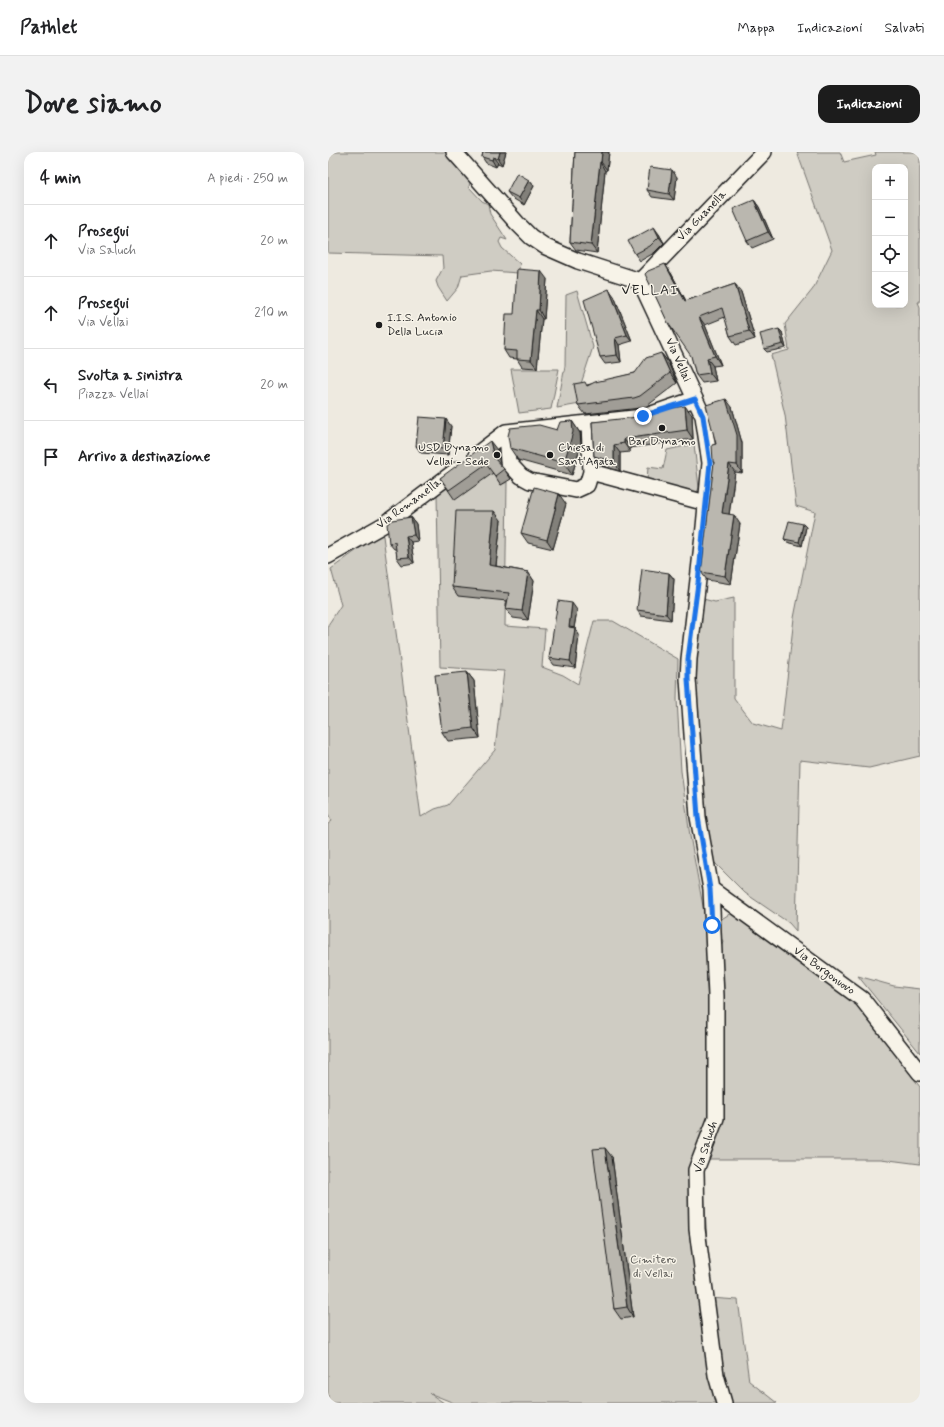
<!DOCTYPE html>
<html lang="it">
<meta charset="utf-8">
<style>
:root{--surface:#fff;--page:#f2f2f2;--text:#202124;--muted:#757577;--line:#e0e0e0;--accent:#1c1c1c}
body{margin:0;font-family:Mynerve,sans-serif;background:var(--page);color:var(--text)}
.controls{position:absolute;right:12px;top:12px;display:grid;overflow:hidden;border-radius:8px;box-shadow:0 4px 16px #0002}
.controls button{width:36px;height:36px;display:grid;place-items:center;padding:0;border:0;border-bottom:1px solid var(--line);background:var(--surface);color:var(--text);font:20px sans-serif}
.stop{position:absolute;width:12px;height:12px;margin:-9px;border:3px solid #1a73e8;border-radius:50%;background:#fff}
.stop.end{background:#1a73e8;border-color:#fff;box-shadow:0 1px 4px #0008}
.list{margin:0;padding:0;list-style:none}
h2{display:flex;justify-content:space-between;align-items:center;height:52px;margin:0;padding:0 16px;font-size:17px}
h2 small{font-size:13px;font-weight:400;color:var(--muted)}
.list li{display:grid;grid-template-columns:26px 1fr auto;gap:12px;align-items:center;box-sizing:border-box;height:72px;padding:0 16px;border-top:1px solid var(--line)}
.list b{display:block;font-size:15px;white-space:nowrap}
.list p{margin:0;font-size:13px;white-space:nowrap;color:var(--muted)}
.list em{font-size:13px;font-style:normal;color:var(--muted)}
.icon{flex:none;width:22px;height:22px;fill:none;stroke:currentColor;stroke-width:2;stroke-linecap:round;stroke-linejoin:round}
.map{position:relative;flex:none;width:592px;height:1251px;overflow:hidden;border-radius:12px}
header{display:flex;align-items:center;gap:24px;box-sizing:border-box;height:56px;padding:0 20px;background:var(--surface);border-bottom:1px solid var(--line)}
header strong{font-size:19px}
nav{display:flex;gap:22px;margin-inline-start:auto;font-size:14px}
.intro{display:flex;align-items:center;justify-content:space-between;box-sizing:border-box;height:96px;padding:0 24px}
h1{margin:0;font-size:28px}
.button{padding:10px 18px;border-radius:12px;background:var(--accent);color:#fff;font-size:14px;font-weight:700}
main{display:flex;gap:24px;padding:0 24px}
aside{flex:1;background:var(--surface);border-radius:12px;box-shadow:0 4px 16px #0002}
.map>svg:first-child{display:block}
.green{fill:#cfccc3;stroke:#767470;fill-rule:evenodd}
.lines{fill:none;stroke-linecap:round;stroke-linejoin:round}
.minor-casing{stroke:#1c1c1c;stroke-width:18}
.minor{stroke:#f7f3e8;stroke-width:15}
.wall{fill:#a09d96;stroke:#1c1c1c}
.shaded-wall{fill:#82807a;stroke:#1c1c1c}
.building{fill:#bab7af;stroke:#1c1c1c}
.route{stroke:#1a73e8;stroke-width:5}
.poi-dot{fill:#1c1c1c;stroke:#f7f3e8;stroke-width:1.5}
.labels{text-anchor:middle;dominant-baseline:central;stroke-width:3;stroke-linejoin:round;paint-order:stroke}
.street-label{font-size:12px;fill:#1c1c1c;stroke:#f7f3e8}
.poi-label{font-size:12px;fill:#1c1c1c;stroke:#f7f3e8;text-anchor:start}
.park-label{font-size:12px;fill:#52514e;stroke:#f7f3e8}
.quarter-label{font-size:14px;letter-spacing:1px;fill:#1c1c1c;stroke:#f7f3e8}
</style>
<header>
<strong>Pathlet</strong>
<nav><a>Mappa</a><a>Indicazioni</a><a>Salvati</a></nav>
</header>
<div class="intro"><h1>Dove siamo</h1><a class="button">Indicazioni</a></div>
<main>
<aside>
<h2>4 min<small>A piedi · 250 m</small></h2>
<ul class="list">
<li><svg class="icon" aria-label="ahead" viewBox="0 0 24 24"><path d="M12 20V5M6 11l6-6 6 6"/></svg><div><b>Prosegui</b><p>Via Saluch</p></div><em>20 m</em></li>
<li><svg class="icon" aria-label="ahead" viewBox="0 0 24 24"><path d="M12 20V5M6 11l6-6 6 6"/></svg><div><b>Prosegui</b><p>Via Vellai</p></div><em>210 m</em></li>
<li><svg class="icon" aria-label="left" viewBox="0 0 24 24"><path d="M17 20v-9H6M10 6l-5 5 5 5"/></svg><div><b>Svolta a sinistra</b><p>Piazza Vellai</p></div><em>20 m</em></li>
<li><svg class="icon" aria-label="arrive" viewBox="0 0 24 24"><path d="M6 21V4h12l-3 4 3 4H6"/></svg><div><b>Arrivo a destinazione</b></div></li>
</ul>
</aside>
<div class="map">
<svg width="592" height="1251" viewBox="0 0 592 1251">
<rect width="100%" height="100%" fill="#eeeae0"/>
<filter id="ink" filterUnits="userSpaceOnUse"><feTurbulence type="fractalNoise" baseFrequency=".025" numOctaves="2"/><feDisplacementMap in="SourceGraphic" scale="8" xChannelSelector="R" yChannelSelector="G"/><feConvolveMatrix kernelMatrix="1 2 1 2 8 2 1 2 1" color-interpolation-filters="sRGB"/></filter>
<g filter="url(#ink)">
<path class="green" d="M0,0h120l23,26 -2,9 13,14 6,3 2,10 17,26 -6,-2 -2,4 3,6 18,16 -2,9 -27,-2 -29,4 -4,13 -11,13 -9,-14 -2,-6 7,-13 -1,-12 -114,-3z
M469,0h43l4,10 32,-7 -1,-3h45v150h-2l2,5v449l-51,12 -69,-8 -4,171 -7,-8 -44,-30 -32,-32 -10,-43 -10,-153 10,-66 12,3 19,-4v100l19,25 28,8 13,-113 21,-106 -19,-6 -11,-91 -14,-60 18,-5 -4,-26 28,-35 19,-39zM547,15h30v138h-30z
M249,139l16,56 -15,46 2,11 -23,4 8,-42 1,-71z
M183,217h48l-8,40 -32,4z
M366,292l5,44 -2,4 -5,1 -45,-11 1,-15 15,2 4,-19z
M165,321l8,12 6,-3 -2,144 40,3 -3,38 21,8 15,9 16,-63h19l65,38 -1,40 4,72 9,65 17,92v57l6,106 -2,30 -14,12 25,-9 1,-48 -3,-125 3,-10 -11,-16 19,-12 128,92 61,82v77l-39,-5h-175l-3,11 7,128 28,2 11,81 28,22h-323l-25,-10 15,10h-116v-579l4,-3 -4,-7v-189l13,-20 -10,-36 48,-35 4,2 38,281 14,-8 13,-4 47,-55 9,-79 -64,-4 -3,-173 -2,-4z
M530,824l36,10 26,3v64z"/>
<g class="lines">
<defs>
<path id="minor" d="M126,0l63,71 14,14 15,10 32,14 62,20 63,135 7,47 -6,64 -15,132 -1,20 10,138 13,72 5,107v122l-20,52 1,59 19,146 8,28
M312,129l124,-129
M178,280l2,30 13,14 9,5 46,9 11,-5 4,-13 -2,-49
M148,303l30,-23 137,-15 52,-18
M263,320l115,31
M0,404l57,-32 73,-55
M383,737l151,110 58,74"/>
</defs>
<use href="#minor" class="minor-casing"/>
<use href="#minor" class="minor"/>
</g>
<path class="wall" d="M155,0h23l-4,13 -4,-2 -2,4 -10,-4 -4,-6z
M247,0h34l-2,18 -2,1 -8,82 -21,-3 -6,-8z
M349,25l-3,23 -22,-3 -5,-7z
M201,28l5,6 -10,19 -12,-7 -5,-6z
M426,48l5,7 14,32 -21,9 -5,-7z
M331,82l5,9 -10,10 -14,8 -5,-7z
M343,121l15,28 49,-17 6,8 14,47 -19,6 -6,-9 -5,-19 -20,8 16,40 -8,1 3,15 -14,2 -6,-8z
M219,127l-3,40h-2l-5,49 -15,-1 -5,-8 -8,-1 -5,-8 10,-36z
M286,144l18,45 -13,4 2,17 -16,2 -5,-7z
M454,180l4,16 -19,4 -3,-3z
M333,201l7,9 9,21 -30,23 -6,2 -56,6 -7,-9 9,-20 48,-12z
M404,255l10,36v30l-7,-1 -6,43 11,9 -9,60 -24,-4 -6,-8 13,-108 -1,-2 3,-18z
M364,263l1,24 -63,9v4l-10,1v18l-20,-6 -6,-9 -2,-34z
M244,269l8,12 1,11 -9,31 -54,-15 -8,-12 47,-18z
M123,274l-3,29 -27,-2 -5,-7z
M169,298l3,15 4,4 7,10 -10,6 -8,-12 -38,27 -15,-22z
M238,352l-13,45 -25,-6 -7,-10z
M83,365l5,7 2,17 -7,1 3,21 -12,2 -5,-7 -1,-9h-2l-5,-6z
M173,368l-5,46 32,6 6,9 -6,39 -15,-2 -7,-9 1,-8 -49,-5 -6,-9z
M475,372l3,3 -4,19 -15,-4 -3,-3z
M341,421l5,6 -3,41 -30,-4 -4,-6z
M249,458l-3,18 5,7 -4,33 -21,-3 -5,-7z
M139,520l7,9 6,57 -32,3 -6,-9z
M284,1005l21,160 -12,2 -7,-10z"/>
<path class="shaded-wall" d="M172,0h6l-4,13 -4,-6z
M274,0h7l-2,18 -6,-8z
M165,5l5,6 -2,4 -4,-7z
M272,10l5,9 -8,82 -6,-8z
M344,18l5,7 -3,23 -5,-6z
M201,28l5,6 -10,19 -5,-7z
M426,48l5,7 14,32 -5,-7z
M326,75l5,7 5,9 -5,-6z
M337,112l6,9 20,37 -6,-9z
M213,119l6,8 -3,40 -5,-9z
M407,132l6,8 14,47 -6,-8z
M281,137l5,7 18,45 -5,-6z
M208,158l6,9 -5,49 -6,-8z
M371,165l6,8 16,40 -6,-9z
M451,177l3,3 4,16 -3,-4z
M287,186l4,7 2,17 -4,-7z
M333,201l7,9 9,21 -7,-10z
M379,206l6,8 3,15 -6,-8z
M398,247l6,8 10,36v30l-5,-8z
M357,254l7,9 1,24 -6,-9z
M118,267l5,7 -3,29 -5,-6z
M244,269l8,12 1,11 -9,31 -8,-12z
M296,287l6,9v4l-6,-9z
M162,289l7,9 4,18 -7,-10z
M286,293l6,8v18l-6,-9z
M401,312l6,8 -7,50 -6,-9z
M231,342l7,10 -13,45 -6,-9z
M166,359l7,9 -6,54 -6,-9z
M406,363l6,9 -9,60 -6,-8z
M83,365l5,7 2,17 -4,-6z
M475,372l3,3 -4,19 -3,-4z
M78,384l5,6 3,21 -5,-6z
M200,420l6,9 -6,39 -6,-9z
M341,421l5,6 -3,41 -5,-6z
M244,451l5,7 -4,24 -4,-7z
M247,476l4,7 -4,33 -5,-7z
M139,520l7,9 6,57 -7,-10z
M277,996l7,9 21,160 -6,-10z"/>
<path class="building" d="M155,0h17l-2,7 -5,-2 -1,3 -10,-3z
M247,0h27l-1,10h-1l-9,83 -21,-3z
M322,15l22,3 -3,24 -22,-4z
M189,21l12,7 -10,18 -12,-6z
M426,48l14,32 -21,9 -14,-32z
M326,75l5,10 -9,9 -15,8 -7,-13z
M337,112l20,37 50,-17 14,47 -19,5 -8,-28 -23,9 16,39 -8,2 3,15 -14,2 -5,-19 -23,-33 -23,-49 3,-3z
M189,117l24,2 -2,39h-3l-5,50 -14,-1v-8l-13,-1 2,-36h8z
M281,137l18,46 -12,3 2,17 -17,2 -16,-57z
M451,177l4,15 -19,5 -4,-15z
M333,201l9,20 -30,23 -6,2 -56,7 -4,-21 11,-2 2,4 8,-4 40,-9 11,-15z
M398,247l11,36v30l-8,-1 -7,49 12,2 -9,61 -24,-4 13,-110h-1l-1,-17 4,-1 -10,-39z
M357,254l2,24 -63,9v4l-10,2v17l-20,-6 -2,-34 46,-5 23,-8z
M91,265l27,2 -3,30 -27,-3z
M244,269l1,11 -9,31 -54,-15 -2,-12 2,-8 29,-3 18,5 3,-8z
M162,289l4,17 10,11 -9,7 -9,-12 -37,26 -9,-12z
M206,335l25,7 -12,46 -26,-7z
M128,359h38l-5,54 39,7 -6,39 -16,-2 3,-16 -57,-6z
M83,365l3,18 -8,1 3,21 -12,1 -2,-16 -6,1 -2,-19 5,-4z
M461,369l14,3 -4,18 -15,-3z
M314,417l27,4 -3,41 -29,-4z
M230,449l14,2 -3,24 6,1 -5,33 -21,-3z
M139,520l6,56 -31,4 -7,-57z
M277,996l22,159 -13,2 -21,-160z"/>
</g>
<g class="lines" filter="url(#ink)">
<path class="route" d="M315,264l52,-17 8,17 7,47 -12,120 -10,76v20l10,138 12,72 2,36"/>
</g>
<g class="poi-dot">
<circle cx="51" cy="173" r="4"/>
<circle cx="334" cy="276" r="4"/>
<circle cx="169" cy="303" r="4"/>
<circle cx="222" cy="303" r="4"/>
</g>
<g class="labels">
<g class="street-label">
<text transform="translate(374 64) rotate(-46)">Via Guanella</text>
<text transform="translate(350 208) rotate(66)">Via Vellai</text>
<text transform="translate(81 352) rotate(-36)">Via Romanella</text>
<text transform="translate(496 819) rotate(36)">Via Borgonuovo</text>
<text transform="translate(378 995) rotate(-72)">Via Saluch</text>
</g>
<g class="poi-label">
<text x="59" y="166">I.I.S. Antonio<tspan x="59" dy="14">Della Lucia</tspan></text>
<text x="334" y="290" text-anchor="middle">Bar Dynamo</text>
<text x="161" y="296" text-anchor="end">USD Dynamo<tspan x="161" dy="14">Vellai - Sede</tspan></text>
<text x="230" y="296">Chiesa di<tspan x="230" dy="14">Sant'Agata</tspan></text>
</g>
<g class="park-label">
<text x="325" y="1108">Cimitero<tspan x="325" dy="14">di Vellai</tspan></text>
</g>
<g class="quarter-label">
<text x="322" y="138">VELLAI</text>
</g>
</g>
</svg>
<div class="controls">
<button>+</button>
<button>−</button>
<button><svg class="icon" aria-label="locate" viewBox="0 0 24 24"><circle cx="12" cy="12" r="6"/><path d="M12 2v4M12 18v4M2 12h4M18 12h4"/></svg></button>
<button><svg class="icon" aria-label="layers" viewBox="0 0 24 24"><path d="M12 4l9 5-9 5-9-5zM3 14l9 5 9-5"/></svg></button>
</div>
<div class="stop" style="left:384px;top:773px"></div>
<div class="stop end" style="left:315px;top:264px"></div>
</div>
</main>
